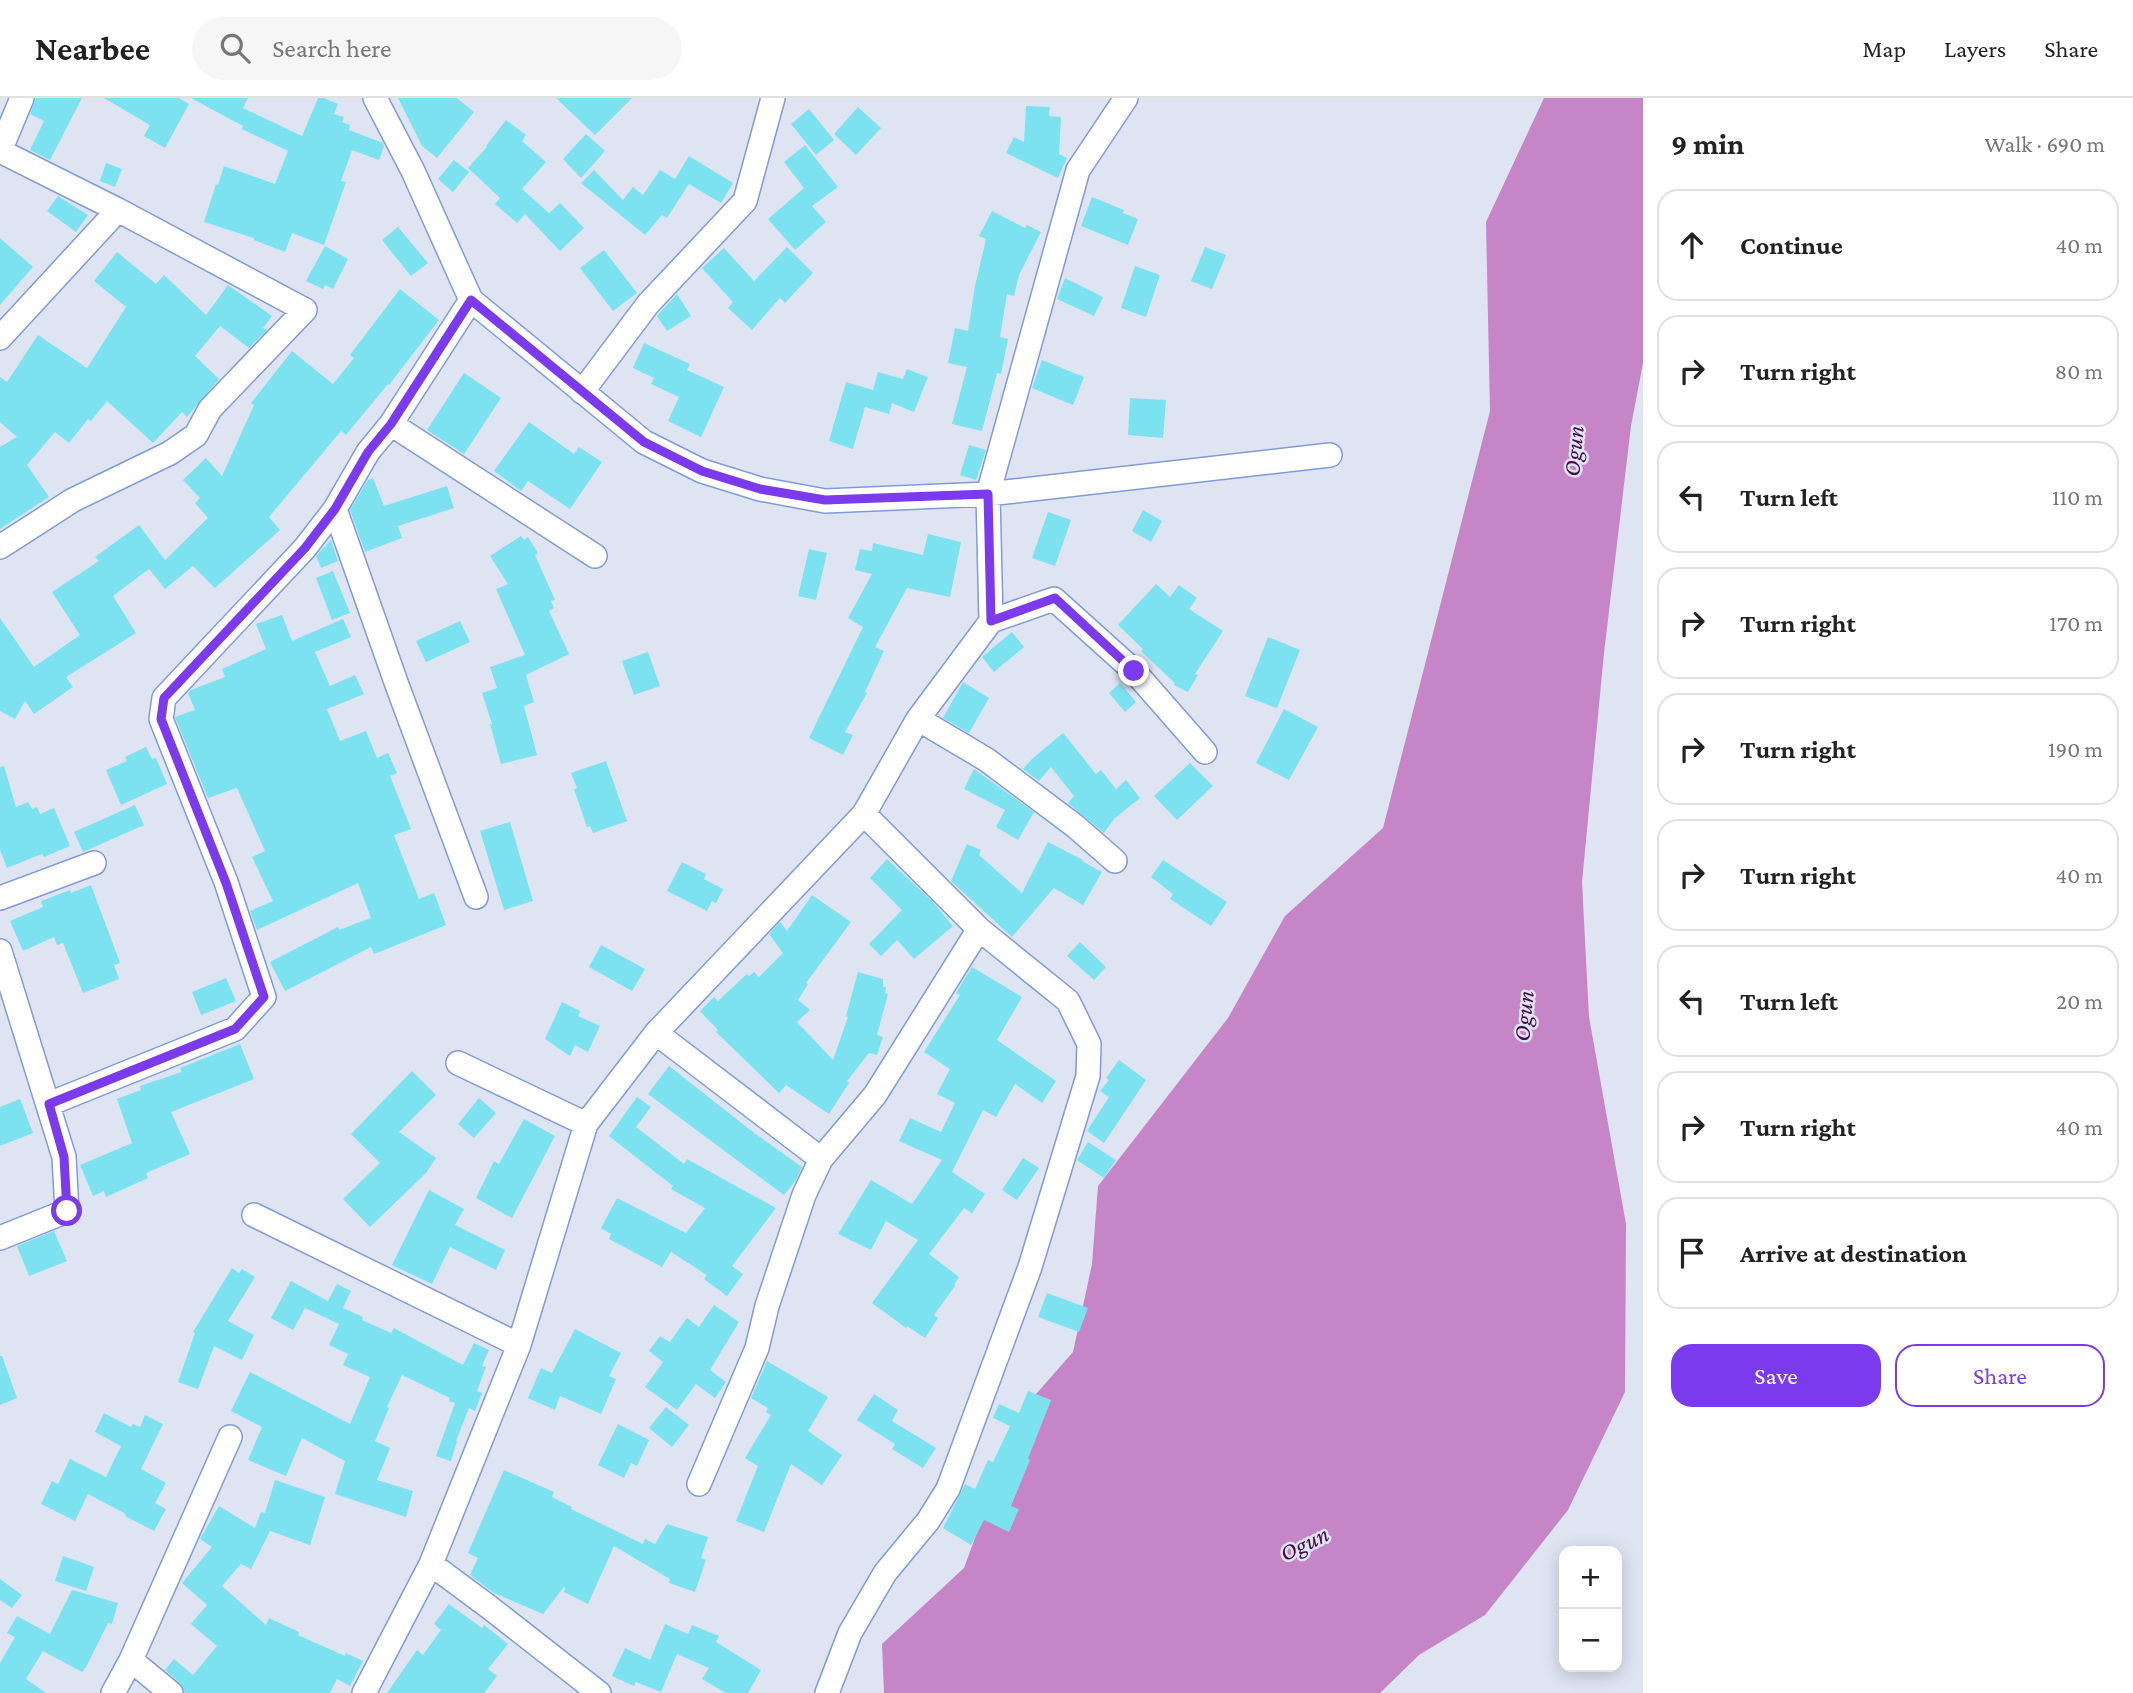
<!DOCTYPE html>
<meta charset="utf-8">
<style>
:root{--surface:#fff;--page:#f6f6f6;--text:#222;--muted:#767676;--line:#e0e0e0;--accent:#7c3aed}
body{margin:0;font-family:"Crimson Pro",serif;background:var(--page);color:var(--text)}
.controls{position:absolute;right:21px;bottom:21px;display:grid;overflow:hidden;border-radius:14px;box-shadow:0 4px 18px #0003}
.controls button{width:63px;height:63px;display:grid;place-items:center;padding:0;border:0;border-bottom:2px solid var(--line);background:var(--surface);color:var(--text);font:35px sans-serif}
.stop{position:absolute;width:21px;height:21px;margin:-16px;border:5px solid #7c3aed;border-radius:50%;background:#fff}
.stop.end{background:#7c3aed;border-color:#fff;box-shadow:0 2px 7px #0008}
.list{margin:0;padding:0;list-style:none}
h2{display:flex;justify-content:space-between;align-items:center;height:91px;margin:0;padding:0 28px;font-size:30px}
h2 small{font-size:23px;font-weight:400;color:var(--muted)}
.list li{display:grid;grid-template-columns:46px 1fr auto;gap:21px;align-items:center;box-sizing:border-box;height:112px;margin:0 14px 14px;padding:0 14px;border:2px solid var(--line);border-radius:21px}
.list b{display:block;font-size:26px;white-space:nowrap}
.list em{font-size:23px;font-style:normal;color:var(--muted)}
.actions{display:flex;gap:14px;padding:21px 28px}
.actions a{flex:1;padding:16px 0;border:2px solid var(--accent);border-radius:21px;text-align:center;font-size:24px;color:var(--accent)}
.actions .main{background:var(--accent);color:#fff}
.icon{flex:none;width:38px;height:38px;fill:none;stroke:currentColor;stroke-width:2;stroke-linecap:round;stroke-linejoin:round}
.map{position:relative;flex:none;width:1643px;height:1595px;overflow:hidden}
header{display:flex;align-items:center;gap:42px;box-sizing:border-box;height:98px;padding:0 35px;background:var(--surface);border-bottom:2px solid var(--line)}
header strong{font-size:33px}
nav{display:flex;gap:38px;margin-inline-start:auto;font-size:24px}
.search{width:490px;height:63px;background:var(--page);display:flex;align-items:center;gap:18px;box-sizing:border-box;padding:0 24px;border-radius:38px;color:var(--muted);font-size:26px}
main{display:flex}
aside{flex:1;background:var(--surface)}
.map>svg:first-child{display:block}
.water{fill:#c685c6}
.building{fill:#7ce2ef}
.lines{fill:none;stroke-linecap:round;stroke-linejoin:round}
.minor-casing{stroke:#809bd9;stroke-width:26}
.minor{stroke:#fff;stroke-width:23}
.route{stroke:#7c3aed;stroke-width:9}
.labels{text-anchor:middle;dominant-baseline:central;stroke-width:5;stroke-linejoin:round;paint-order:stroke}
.water-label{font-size:24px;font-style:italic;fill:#450948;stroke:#dee4f2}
</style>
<header>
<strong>Nearbee</strong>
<div class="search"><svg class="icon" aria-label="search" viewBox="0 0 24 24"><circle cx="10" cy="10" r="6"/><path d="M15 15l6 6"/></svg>Search here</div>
<nav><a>Map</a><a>Layers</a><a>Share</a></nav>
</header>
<main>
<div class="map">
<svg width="1643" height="1595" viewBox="0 0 1643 1595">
<rect width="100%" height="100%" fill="#dee4f2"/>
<path class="water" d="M1544,0h99v265l-12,63 -27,227 -22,229 7,135 37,207 -1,168 -57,118 -83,105 -66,40 -39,38h-496l-2,-49 82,-76 58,-158 51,-58 19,-88 6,-78 130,-168 57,-102 98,-88 107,-417 -4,-189z"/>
<path class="building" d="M36,0h46l-32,62 -20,-10 14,-29 -14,-7z
M104,0h75l10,6 -24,44 -21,-12 6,-11z
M191,0h57l-5,10 59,28 16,-38h6l14,6 -4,10 10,3 -2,5 8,3 -1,5 34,13 1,3 -5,14 -27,-10 -11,31 5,1 -22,63 -32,-12 -7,19 -31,-12v-2l-50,-16 12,-38 2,1 6,-19 51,18 13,-33 -46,-22 1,-3z
M398,0h59l17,14 -37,46 -15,-12z
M556,0h76l-37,37z
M1026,8l24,1 -1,9 12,1 -2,37 8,4 -9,20 -52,-25 8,-16 10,5z
M858,9l23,21 -25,27 -22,-21z
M809,11l25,31 -18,15 -25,-31z
M506,22l20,15 -4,6 24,21 -24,27 27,24 11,-10 24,25 -24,23 -35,-37 -8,9 -22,-19 5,-6 -32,-30 19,-21 -1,-1z
M586,36l19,17 -24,27 -18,-19z
M805,47l33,42 -26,19 14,16 -31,28 -27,-31 36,-31 -20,-26z
M689,58l44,27 -12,20 -32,-19 -22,34 -5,-3 -17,20 -64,-52 13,-13 29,30 10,-13 10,8 17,-25 15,9z
M454,62l15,12 -16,20 -15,-13z
M106,65l16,6 -7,18 -15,-6z
M58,98l30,19 -12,17 -29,-21z
M1092,99l32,13 -1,3 15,6 -10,26 -47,-19z
M992,113l33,17 2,-3 14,7 -22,43 -5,21 -7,-2 -7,43 8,2 -7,35 -4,-1 -15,58 -30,-7 15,-57 -19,-4 7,-35 13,3 7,-45 11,-47 -7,-3z
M398,129l30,36 -17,13 -29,-36z
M0,140l33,29 -33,38z
M325,148l23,13 -15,30 -8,-4 -2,4 -17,-8z
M787,149l26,26 -28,30 -5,-5 -28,32 -24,-22 5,-6 -31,-34 22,-20 30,33z
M1205,149l21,8 -14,34 -21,-8z
M604,152l33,43 -24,18 -33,-43z
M117,154l39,32 8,-9 42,40 22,-30 44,31 -9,12 4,2 -18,18 -29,-22 -25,30 24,23 -32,38 -5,-5 -29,31 -46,-42 -16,20 -3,-2 -19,24 -14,-11 -28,33 22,32 -49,32v-82l17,-10 -17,-15v-45l7,5 31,-47 49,33 39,-61 -32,-26z
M1135,168l25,9 -14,42 -25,-9z
M1065,180l38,19 -9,19 -37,-17z
M400,191l39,31 -50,65 -1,-1 -42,51 -5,-4 -72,86 11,13 -65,58 -22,-22 -28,23 -16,-20 -36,27 23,37 -70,44 7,10 -39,27 -9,-13 -10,18 -15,-8v-93l34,49 46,-32 -28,-43 47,-31 -4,-4 44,-32 26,35 43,-42 -13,-15 5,-5 -17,-18 23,-22 16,18 32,-71 -3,-2 41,-52 41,33 21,-26 -4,-3z
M677,196l14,22 -24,15 -10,-15z
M644,245l46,21 -3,6 37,17 -23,50 -33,-16 11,-24 -28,-13 3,-6 -21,-10z
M1042,262l42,17 -11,28 -41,-17z
M907,271l21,8 -14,35 -22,-9 -3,11 -24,-7 -12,42 -24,-8 17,-59 27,8 5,-18 25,7z
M464,275l37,25 -37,56 -37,-24z
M1130,300l36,2 -3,38 -35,-3z
M529,324l45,32 5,-7 23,15 -32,47 -42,-28 -7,10 -27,-20z
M969,347l17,5 -10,30 -16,-5z
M373,380l11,28 63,-20 7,22 -56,18 4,12 -37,14 -15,-42 18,-30z
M1143,412l19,11 -11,21 -19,-11z
M1048,414l23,8 -16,46 -23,-8z
M928,436l33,8 -11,55 -43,-9 -32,59 9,4 -19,41 2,1 -22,39 8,3 -10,20 -34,-17 54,-111 -15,-9 24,-44 -17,-4 5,-21 12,2 1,-8 50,12z
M521,438l3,4 4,-3 10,16 -3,2 20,45 -4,1 3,7 -5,3 20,43 -43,21 8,27 -10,4 13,49 -36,9 -11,-40h2l-10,-31 15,-5 -7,-21 35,-12 -29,-66 12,-5 -18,-28z
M331,442l7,21 -17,7 -5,-12z
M809,451l18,4 -11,47 -18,-4z
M333,473l17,42 -18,7 -16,-42z
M1156,486l14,13 9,-12 18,13 -8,11 34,22 -28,43 3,1 -10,17 -14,-7 1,-2 -34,-32 2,-2 -25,-24z
M282,517l10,26 51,-22 8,18 -36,15 15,34 25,-11 9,19 -37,15 13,32 26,-10 11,27 11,-5 9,20 -7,3 21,53 -17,6 25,64 15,-6 12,32 -72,29 -3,-7 -86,44 -15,-29 68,-35 1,3 32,-12 -13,-35 -101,47 -7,-19 23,-10 -21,-44 13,-6 -28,-63 -29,10 -33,-81 20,-7 -7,-17 3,-3 34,-13 -3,-8 44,-20 -10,-25z
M460,523l10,21 -44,20 -10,-21z
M1012,534l12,15 -30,25 -12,-15z
M1268,539l32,13 -23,58 -32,-12z
M648,554l12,34 -26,9 -12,-34z
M963,584l26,16 -20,35 -26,-15z
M1120,585l16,19 -11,10 -16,-19z
M1284,611l34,18 -29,53 -33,-17z
M1063,635l33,41 5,-4 15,19 10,-9 14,18 -26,21 -10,14 -36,-30 6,-7 -23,-29 -12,14 -16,-12 9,-10z
M146,649l6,12 4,-1 11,26 -46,21 -15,-35 21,-9 -2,-4z
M606,663l21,60 -34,12 -3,-7 -3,1 -13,-38 3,-1 -6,-15z
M1190,665l23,23 -36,34 -23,-24z
M4,668l12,41 12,-5 4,7 5,-2 3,7 14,-6 16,38 -26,11 -2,-3 -35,14 -7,-18v-83z
M974,671l60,43 -16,28 -22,-13 9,-17 -41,-21z
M135,707l9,20 -61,27 -9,-20z
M510,724l23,79 -29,9 -24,-79z
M1048,744l35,18 -1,1 20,11 -19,33 -29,-17 -42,49 -61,-56 16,-37 14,6 -2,5 43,38z
M887,761l44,41 22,26 -39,33 -17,-19 -16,16 -12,-12 33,-34 -32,-32z
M1163,762l64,42 -16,24 -41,-27 3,-5 -22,-17z
M682,764l24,12 -2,5 19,10 -7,14 -4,-2 -5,10 -40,-20z
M91,787l29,78 -6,2 5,14 -36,14 -20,-50 -6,2 -3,-8 -31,14 -13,-30 33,-14 -2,-6 29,-11 1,3z
M812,797l39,27 -45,61 2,1 -10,16 12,10 -13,12 36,38 15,-43 -2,-1 12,-44 25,7v8h3l-1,6 3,1 -11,41 6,2 -6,18 -8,-2 -22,28 2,2 -20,31 -43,-29 -7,8 -63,-61 2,-2 -18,-19 14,-14 4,4 29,-27 2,2 5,-4 5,5 24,-24 -14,-19 11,-12 7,9z
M1080,844l26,25 -12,13 -27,-24z
M601,847l44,24 -13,22 -43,-24z
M972,869l50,30 -25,43 59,41 -14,22 -27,-19 -19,33 -13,-7 -31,62 33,22 -13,19 -8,-5 -35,46 30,23 -5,8 1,1 -21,29 4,3 -13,20 -18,-12 -1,2 -34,-25 46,-63 -32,-19 -15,29 -33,-16 33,-54 41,24 30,-44 -43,-19 11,-23 31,14 14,-29 -18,-9 13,-25 -26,-17 36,-57 -4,-2z
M226,880l10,23 -35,14 -9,-23z
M562,904l18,9 -2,5 22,10 -12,26 -13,-7 -5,11 -25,-17z
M240,946l14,35 -83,33 19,42 -44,19 2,5 -42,19 -2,-6 -11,5 -13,-31 52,-22 -15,-44 24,-9 -1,-4 42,-14 -2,-4z
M1119,962l27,20 -42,63 -17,-12 22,-34 -9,-6 9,-11 -3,-2z
M669,968l84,66 49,35 -6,13 -12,15 -136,-101z
M412,973l24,24 -37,37 37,26 -10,15 -56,54 -27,-28 37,-36 -29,-29z
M637,999l14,10 -15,20 48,37 3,-5 89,49 -44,58 11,8 -16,22 -23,-17 3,-4 -36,-23 -9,15 -53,-28 2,-5 -10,-6 16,-30 69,35 19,-25 -34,-19 2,-3 -64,-50z
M479,1000l17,15 -22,25 -16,-14z
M20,1001l13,34 -33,13v-39z
M524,1021l31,17 -43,82 -36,-20 18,-37 5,3z
M1088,1044l28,18 -12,18 -27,-18z
M1023,1060l16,10 -22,32 -15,-10z
M429,1092l35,19 -9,16 50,25 -9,20 -46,-23 -18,37 -40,-19z
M54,1133l13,30 -38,15 -12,-30z
M232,1170l7,5 3,-4 13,8 -27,44 26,14 -12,25 -28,-14 -16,43 -20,-7 17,-49 -2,-1z
M291,1183l37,20 9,-17 14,7 -8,17 20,9 -1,3 29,13 3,-5 69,37 11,-22 15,7 -7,16 4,1 -9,24 5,2 -7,18 -6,-3 -13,33h1l-6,20 -15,-5 19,-53 -6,-2 1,-3 -48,-23 -15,32 2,1 -14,33 15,7 -13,32 36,11 -7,26 -71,-23 10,-33 -43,-23 -16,38 -38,-16 14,-33 -31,-16 19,-39 100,52 20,-47 -27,-12 5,-11 -19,-9 10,-21 -34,-16 -12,22 -22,-12z
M1047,1195l41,15 -9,24 -41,-15z
M714,1207l25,17 -29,48 16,12 -11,16 -19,-14 -19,26 -32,-23 18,-25 -14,-11 11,-15 10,6 17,-24 12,9z
M575,1231l46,24 -12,23 7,3 -15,35 -41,-18 -5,14 -27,-12 13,-30 11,5z
M0,1258h2l15,42 -17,7z
M767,1263l61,36 -20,34 34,24 -20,30 -31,-21 -27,68 -28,-11 22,-55 -13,-8 26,-43 -5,-3 2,-4 -17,-10z
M1028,1293l23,9 -23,59 2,1 -19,46 8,3 -10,23 -25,-12 -13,25 -28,-17 22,-44 10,5 13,-29 5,2 17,-36 -17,-8 6,-14 20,9z
M874,1296l24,16 -6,11 44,27 -13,20 -31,-19 3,-5 -38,-24z
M666,1309l23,18 -17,22 -23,-19z
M104,1315l27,14 2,-3 7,3 5,-12 18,9 -22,45 25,14 -11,20 11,6 -12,22 -29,-15 1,-2 -38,-20 -13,27 -34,-17 11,-23 6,3 12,-25 36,18 15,-31 -26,-14z
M618,1326l31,16 -12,26 -6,-3 -7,15 -26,-13z
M504,1372l50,22 -2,5 20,10 -1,2 72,35 2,-5 10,5 12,-20 41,13 -7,21 5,2 -11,32 -26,-9 1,-4 -56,-33 -26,58 -24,-12 1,-4 -1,-1 -21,27 -49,-21 -24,-18 8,-17 -10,-5z
M275,1382l50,17 -15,48 -40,-14 -19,38 -10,-5 -19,22 44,39 3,-7 30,14 -1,3 47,21 1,-3 17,8 -13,25 -13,-7 -7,14h-145l-5,-10 -15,-13 9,-11 19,16 24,-29 -26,-22 16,-19 -25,-22 30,-36 -12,-8 19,-33 36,22 6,-16 4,1z
M63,1458l31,11 -8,24 -31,-10z
M0,1481l22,16 -10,13 -12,-8z
M72,1492l46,13 -6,21 -4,-1 -22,44 -4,5 -39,-21 -17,28 20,14h-46v-30l15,-26 -8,-4 10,-17 33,18z
M449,1506l33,24 2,-3 24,19 -20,25 9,7 -13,17h-97l30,-43 6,5 18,-25 -7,-6z
M665,1526l23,10 4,-9 27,11 -3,6 45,28 -13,23h-22l-24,-14 7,-11 -32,-14 -16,38 -25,-10 -2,4 -22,-10 13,-28 25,12z"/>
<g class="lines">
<defs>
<path id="minor" d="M375,0l38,73 58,129 173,142 58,29 58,18 65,12 163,-7 342,-39
M0,53l118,59 187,100 -95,99 -14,26 -26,18 -97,47 -73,47
M0,53l22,-53
M0,240l118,-128
M582,294l66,-88 97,-103 28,-103
M391,326l204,132
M335,411l62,176 79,212
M991,523l-3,-127 90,-324 48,-72
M918,621l69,41 88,66 40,35
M0,800l94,-35
M0,853l64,206 3,54 -67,27
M656,935l165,126
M458,965l128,61
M49,1006l186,-75 29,-32 -38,-115 -65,-163 3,-21 141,-150 30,-39 33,-57 23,-28 80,-124
M254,1117l265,130
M699,1386l58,-136 10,-42 37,-111 17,-36 54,-64 104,-166
M431,1466l58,43 110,86
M131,1562l40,33
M113,1595l18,-33 99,-223
M364,1595l67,-129 88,-219 67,-221 70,-91 208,-219 54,-95 73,-98 63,-22 80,72 71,81
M827,1595l23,-60 35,-60 43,-52 20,-32 82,-222 58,-191 1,-32 -21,-43 -89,-72 -115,-115"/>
</defs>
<use href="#minor" class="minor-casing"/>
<use href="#minor" class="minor"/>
</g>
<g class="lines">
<path class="route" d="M67,1113l-3,-54 -15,-53 186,-75 29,-32 -38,-114 -65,-164 3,-21 141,-150 30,-39 33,-57 23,-28 80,-124 173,142 58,29 58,18 65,11 163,-6 3,127 64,-23 79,73"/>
</g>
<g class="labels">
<g class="water-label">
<text transform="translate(1573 353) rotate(-85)">Ogun</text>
<text transform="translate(1523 918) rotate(-85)">Ogun</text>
<text transform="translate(1304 1445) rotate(-26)">Ogun</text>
</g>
</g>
</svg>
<div class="controls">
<button>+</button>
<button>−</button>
</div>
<div class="stop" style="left:67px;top:1113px"></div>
<div class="stop end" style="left:1134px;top:573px"></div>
</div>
<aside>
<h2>9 min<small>Walk · 690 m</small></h2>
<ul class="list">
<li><svg class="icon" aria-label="ahead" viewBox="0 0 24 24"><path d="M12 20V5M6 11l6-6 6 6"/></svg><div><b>Continue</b></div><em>40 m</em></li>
<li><svg class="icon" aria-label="right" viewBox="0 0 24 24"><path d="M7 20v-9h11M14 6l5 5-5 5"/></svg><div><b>Turn right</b></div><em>80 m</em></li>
<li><svg class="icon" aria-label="left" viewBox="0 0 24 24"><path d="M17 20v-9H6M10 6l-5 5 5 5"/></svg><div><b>Turn left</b></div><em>110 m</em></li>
<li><svg class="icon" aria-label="right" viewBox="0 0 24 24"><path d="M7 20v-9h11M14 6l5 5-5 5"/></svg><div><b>Turn right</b></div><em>170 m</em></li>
<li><svg class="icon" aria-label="right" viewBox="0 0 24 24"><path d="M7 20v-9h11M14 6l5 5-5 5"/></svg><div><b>Turn right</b></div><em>190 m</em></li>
<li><svg class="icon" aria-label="right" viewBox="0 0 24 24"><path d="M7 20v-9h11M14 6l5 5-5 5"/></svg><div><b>Turn right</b></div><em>40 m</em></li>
<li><svg class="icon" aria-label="left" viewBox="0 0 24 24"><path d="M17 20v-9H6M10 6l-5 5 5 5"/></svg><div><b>Turn left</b></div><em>20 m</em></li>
<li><svg class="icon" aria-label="right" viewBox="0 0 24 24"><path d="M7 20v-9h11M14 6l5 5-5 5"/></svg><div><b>Turn right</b></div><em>40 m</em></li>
<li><svg class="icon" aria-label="arrive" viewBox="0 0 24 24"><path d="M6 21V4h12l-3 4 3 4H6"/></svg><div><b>Arrive at destination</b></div></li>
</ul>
<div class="actions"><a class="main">Save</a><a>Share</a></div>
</aside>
</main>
